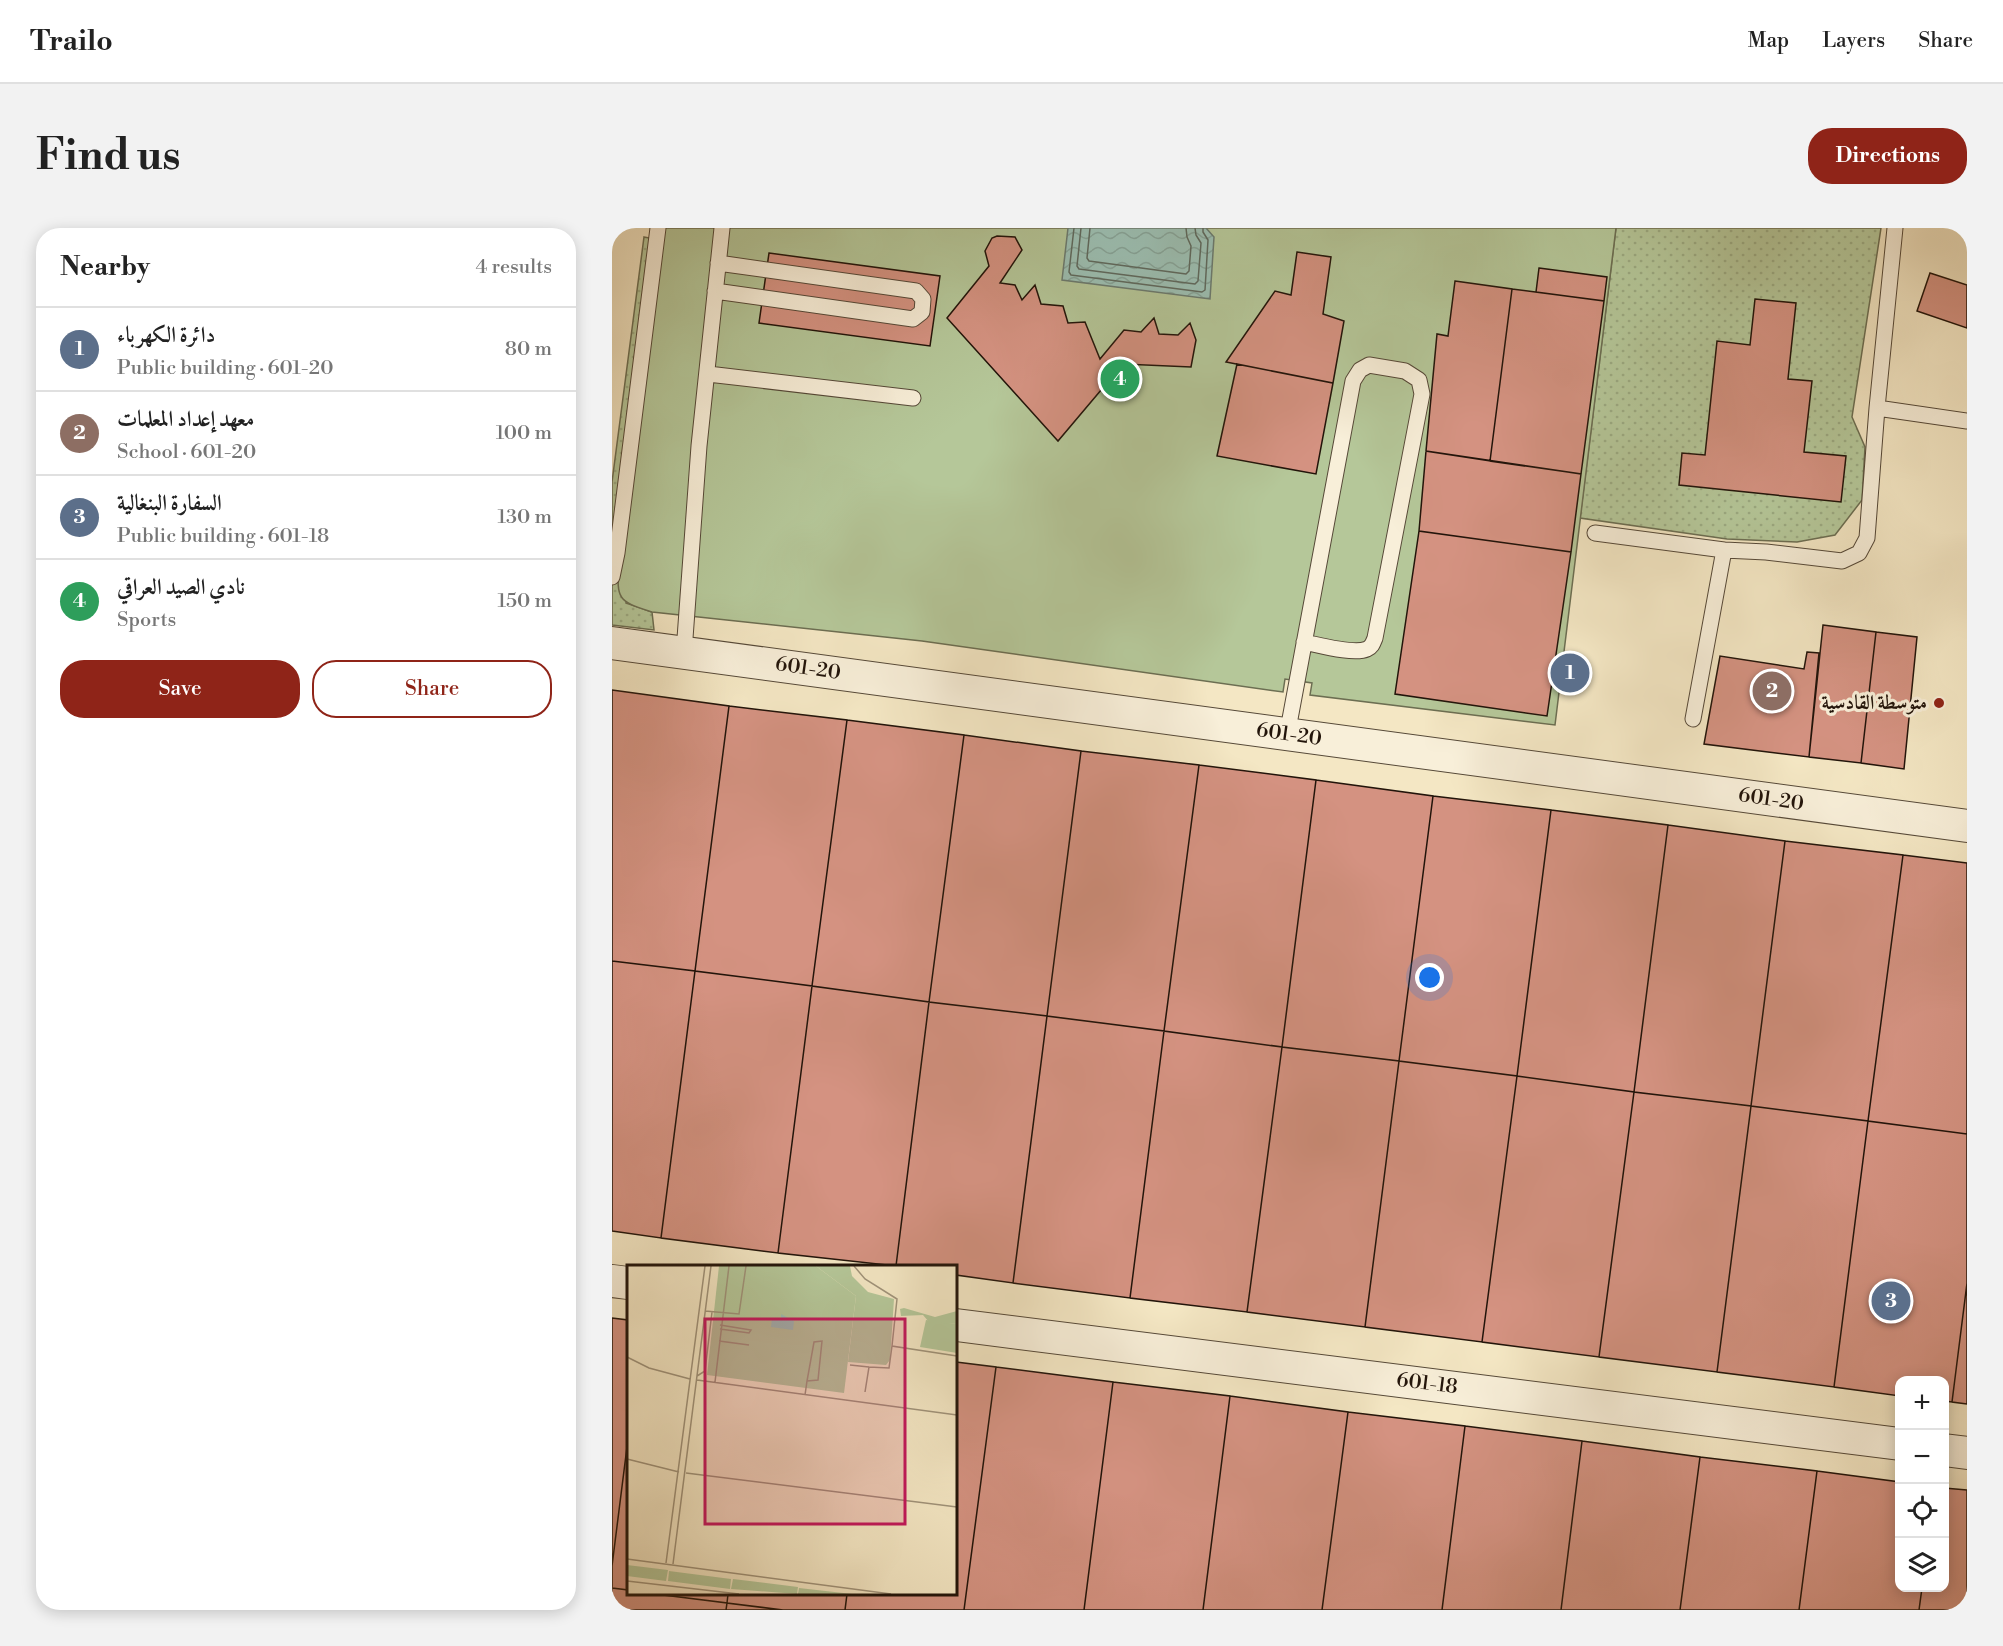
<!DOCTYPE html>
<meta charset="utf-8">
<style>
:root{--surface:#fff;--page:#f2f2f2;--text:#222;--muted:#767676;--line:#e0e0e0;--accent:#8f2418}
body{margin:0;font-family:"Libre Bodoni",Amiri,serif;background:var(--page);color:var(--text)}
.controls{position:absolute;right:18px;bottom:18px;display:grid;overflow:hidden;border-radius:12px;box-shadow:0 3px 15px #0003}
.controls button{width:54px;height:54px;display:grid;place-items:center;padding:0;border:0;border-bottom:2px solid var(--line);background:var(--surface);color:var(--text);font:30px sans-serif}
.you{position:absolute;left:818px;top:750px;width:21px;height:21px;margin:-15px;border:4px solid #fff;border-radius:50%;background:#1a73e8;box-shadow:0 0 0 9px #1a73e833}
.badge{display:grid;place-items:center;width:39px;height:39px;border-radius:50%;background:var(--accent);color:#fff;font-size:20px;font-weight:700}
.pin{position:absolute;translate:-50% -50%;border:3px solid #fff;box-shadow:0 2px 6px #0006}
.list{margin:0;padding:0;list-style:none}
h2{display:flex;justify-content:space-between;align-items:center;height:78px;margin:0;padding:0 24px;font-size:26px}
h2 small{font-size:20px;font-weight:400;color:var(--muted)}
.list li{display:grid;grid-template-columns:39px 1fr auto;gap:18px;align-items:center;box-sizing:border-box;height:84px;padding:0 24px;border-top:2px solid var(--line)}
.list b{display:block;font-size:22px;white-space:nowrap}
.list p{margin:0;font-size:20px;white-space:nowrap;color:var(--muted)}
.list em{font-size:20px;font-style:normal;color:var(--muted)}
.actions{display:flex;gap:12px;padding:18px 24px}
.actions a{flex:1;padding:14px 0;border:2px solid var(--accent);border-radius:24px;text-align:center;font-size:21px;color:var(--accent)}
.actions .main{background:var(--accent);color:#fff}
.icon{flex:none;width:33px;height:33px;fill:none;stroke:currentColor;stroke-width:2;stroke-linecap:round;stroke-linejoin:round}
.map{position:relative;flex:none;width:1355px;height:1382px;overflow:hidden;border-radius:24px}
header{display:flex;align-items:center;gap:36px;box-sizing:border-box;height:84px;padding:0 30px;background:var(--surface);border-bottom:2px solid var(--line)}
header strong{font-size:28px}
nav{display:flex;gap:33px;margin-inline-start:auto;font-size:21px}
.intro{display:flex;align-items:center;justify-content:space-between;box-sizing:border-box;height:144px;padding:0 36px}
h1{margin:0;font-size:42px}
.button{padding:15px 27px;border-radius:24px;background:var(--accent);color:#fff;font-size:21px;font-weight:700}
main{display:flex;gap:36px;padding:0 36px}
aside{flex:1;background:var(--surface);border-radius:24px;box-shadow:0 3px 15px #0003}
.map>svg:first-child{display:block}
.grass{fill:url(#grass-dots);stroke:#6c6e52;stroke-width:1.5}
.park{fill:#b5c799;stroke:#6c6e52;stroke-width:1.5}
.water{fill:url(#water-waves);stroke:#6b7b70;stroke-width:1.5}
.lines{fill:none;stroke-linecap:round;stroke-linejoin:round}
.shore{stroke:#5f6a5f;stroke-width:1.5}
.building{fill:#d49281;stroke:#22140a;stroke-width:1.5}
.lane-casing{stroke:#564938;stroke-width:17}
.street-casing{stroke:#564938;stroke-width:34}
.lane{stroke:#f8efd9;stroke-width:15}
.street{stroke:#f8efd9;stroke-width:32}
.poi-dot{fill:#8f2418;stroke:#f8efd9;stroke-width:2}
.labels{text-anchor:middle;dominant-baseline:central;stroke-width:6;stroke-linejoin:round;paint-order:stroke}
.street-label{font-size:20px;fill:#22140a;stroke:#f8efd9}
.poi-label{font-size:20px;font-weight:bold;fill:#22140a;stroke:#f8efd9;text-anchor:end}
.inset-road{fill:none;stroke:#a0937a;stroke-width:1.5}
.view{fill:#c2185b;fill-opacity:0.15;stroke:#c2185b;stroke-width:3}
.inset-edge{fill:none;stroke:#22140a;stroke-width:3}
</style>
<header>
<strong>Trailo</strong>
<nav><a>Map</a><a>Layers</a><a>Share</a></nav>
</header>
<div class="intro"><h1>Find us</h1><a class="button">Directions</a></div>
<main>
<aside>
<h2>Nearby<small>4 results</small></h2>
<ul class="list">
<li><span class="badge" style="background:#5c6f8a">1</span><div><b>دائرة الكهرباء</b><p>Public building · 601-20</p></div><em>80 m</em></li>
<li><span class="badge" style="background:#8d6e63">2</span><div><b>معهد إعداد المعلمات</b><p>School · 601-20</p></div><em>100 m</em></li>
<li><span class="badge" style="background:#5c6f8a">3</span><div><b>السفارة البنغالية</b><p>Public building · 601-18</p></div><em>130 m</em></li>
<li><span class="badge" style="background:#2e9e5b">4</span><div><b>نادي الصيد العراقي</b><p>Sports</p></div><em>150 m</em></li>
</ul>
<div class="actions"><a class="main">Save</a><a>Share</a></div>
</aside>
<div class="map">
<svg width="1355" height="1382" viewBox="0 0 1355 1382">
<defs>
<pattern id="grass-dots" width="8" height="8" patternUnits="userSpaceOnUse" patternTransform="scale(1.5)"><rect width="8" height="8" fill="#b5c799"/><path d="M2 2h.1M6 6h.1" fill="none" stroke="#9baa82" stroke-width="1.8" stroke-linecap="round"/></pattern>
<pattern id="water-waves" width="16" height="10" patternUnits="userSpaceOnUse" patternTransform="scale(1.5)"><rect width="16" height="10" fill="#9cc0b4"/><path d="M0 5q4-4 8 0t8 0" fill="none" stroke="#86a499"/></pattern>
</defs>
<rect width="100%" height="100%" fill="#f4e7c4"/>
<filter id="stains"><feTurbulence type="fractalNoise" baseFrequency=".00333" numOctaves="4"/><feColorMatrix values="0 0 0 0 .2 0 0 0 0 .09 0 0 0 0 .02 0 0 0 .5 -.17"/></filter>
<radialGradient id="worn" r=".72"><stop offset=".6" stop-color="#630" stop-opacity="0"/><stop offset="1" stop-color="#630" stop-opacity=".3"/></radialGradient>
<path class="grass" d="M1004,0h265l-29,189 13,30 -3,53 -27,35 -38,7 -70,-3 -147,-21z
M32,9l16,3 -34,363 26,9 2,18 -42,-5v-143z"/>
<path class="park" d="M50,0h954l-61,497 -245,-30 2,-12 -27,-4 -2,13 -361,-51 -270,-29c-33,-11 -36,-11 -33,-48z"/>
<path class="water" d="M456,0h138l8,9 -4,62 -148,-19z"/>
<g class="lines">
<path class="shore" d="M462,0l-5,44 2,3 131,17 3,-2 3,-50 -5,-8v-4
M469,0l-4,38 2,3 116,15 3,-3 3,-38 -5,-8 -1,-7
M478,0l-3,30 2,3 97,13 3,-3 2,-25 -4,-9 -1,-9"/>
</g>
<path class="building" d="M385,8l18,1 7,13 -22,33 15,2 7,15 13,-15 6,19 22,2 5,17 17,-1 15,37 24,-29 17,2 13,-14 5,16 19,1 12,-12 6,17 -5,27 -68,-3 -65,77 -111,-123 42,-52 -4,-15 7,-13z
M685,24l34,5 -8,57 21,7 -11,62 -107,-21 49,-71 16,4z
M157,25l171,23 -10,70 -171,-23z
M927,40l68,9 -3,24 -68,-9z
M1318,45l37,12v43l-50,-17z
M843,53l57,8 -22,172 -64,-10 11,-117 11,2z
M900,61l92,12 -23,173 -91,-13z
M1143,71l41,4 -8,76 24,2 -8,71 42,4 -5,46 -162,-17 3,-32 23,2 12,-114 33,4z
M625,136l96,19 -17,91 -99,-18z
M814,223l155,23 -10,78 -152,-21z
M807,303l152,21 -24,164 -152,-22z
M1211,397l53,7 -15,131 -52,-6z
M1264,404l41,5 -13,132 -43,-6z
M1195,424l12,1 -10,104 -105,-13 16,-88 84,13z
M0,462l117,16 -34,265 -83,-10z
M117,478l118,14 -35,266 -117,-15z
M235,492l117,15 -35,267 -117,-16z
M352,507l117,16 -34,265 -118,-14z
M469,523l118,14 -35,266 -117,-15z
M587,537l117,15 -34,267 -118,-16z
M704,552l117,16 -34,265 -117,-14z
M821,568l118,14 -34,266 -118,-15z
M939,582l117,15 -34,267 -117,-16z
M1056,597l117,16 -34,265 -117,-14z
M1173,613l118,14 -35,266 -117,-15z
M1291,627l64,8v271l-99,-13z
M0,733l83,10 -34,267 -49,-7z
M83,743l117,15 -34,267 -117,-15z
M200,758l117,16 -33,264 -118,-13z
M317,774l118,14 -34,267 -57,-8v-9h-60z
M435,788l117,15 -34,267 -117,-15z
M552,803l118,16 -35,265 -117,-14z
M670,819l117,14 -34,266 -118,-15z
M787,833l118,15 -35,266 -117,-15z
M905,848l117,16 -35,265 -117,-15z
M1022,864l117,14 -34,266 -118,-15z
M1139,878l117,15 -34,266 -117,-15z
M1256,893l99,13v149l-15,119 -8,-1v-21h-44v16l-66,-9z
M1355,1055v121l-15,-2z
M0,1090l16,2v119l-16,127z
M344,1134l40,5 -32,243h-119l2,-16h109z
M384,1139l117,15 -29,228h-120z
M501,1154l117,14 -27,214h-119z
M618,1168l118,16 -26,198h-119z
M736,1184l117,14 -23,184h-120z
M853,1198l117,15 -21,169h-119z
M16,1211v151l-16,-2v-22z
M970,1213l118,16 -20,153h-119z
M1088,1229l117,14 -18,139h-119z
M1205,1243l83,11v106h22l-3,22h-120z
M1332,1260l23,2v120h-48l3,-22h22z
M0,1360l16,2v4h27l72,9 -1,7h-114z
M43,1366h73l-1,9z
M116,1366h119l-2,16h-62l-56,-7z
M115,1375l56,7h-57z"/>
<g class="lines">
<defs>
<path id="lane" d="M1283,0l-18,180 90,13
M103,63l198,28 9,-7 1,-13 -7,-8 -198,-28
M96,146l205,24
M983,305l129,17
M0,349l5,-24 41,-325
M72,424l15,-206 23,-218
M1081,491l31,-169 42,2 76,9 17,-8 8,-15 10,-130
M675,507l66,-354 7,-11 9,-5 36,6 14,9 3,14 -47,244c-2,5 -3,9 -8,11 -13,6 -48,-4 -63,-7"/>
<path id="street" d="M0,415l1355,183
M0,1053l16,2
M344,1097l944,119
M1332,1222l23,3"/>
</defs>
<use href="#lane" class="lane-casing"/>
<use href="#street" class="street-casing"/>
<use href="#lane" class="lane"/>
<use href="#street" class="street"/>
</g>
<circle class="poi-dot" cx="1327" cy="475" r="6"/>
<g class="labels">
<g class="street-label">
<text transform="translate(196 441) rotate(8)">601-20</text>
<text transform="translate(677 507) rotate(8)">601-20</text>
<text transform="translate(1159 572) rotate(8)">601-20</text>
<text transform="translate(815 1156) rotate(7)">601-18</text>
</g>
<g class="poi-label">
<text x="1315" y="475">متوسطة القادسية</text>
</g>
</g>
<g transform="translate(15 1037)">
<rect width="330" height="330" fill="#f4e7c4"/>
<path d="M189,1h34l2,10 16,16 26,7 -4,61 -4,5 -38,-3 8,-66zM299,55l31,4v29l-37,-6zM0,300l41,5 -2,11 -39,-5zM42,306l62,8 -1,10 -62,-8zM106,314l65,8 -1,7 -66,-5zM172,323l53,6h-54z" fill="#b5c799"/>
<path d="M277,43l31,9 22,-6v13l-28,-2 -6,-7 -22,1 -1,-7z" fill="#b5c799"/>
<path d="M92,1h97l40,30 -12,97 -137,-18z" fill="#b5c799"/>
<path d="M138,1l-5,53 -13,-1 4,-50z" fill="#b5c799"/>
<path d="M154,49l13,7 -1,9 -22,-3 1,-9 9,1z" fill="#9cc0b4"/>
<path class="inset-road" d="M227,1l11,13 32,20 -5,47 65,10M78,46l34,3 7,-48M93,64l29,4 2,-3 -31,-5M92,76l30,4M0,92l22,11 41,11M223,100l19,2M70,111l8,-5 7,-59M70,115l260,35M88,117l14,-116M238,127l4,-25 20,1 3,-22M178,130l2,-14 7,-39 8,-1 -4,39 -11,1M0,194l52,13M59,208l271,34M0,294l264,35M39,298l39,-297M46,299l38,-298M0,316l112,13"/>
<path class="view" d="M78,54h200v205h-200z"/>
<rect width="330" height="330" class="inset-edge"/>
</g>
<rect width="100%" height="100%" filter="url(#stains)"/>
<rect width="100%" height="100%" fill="url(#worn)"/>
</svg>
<div class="controls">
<button>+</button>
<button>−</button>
<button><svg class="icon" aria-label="locate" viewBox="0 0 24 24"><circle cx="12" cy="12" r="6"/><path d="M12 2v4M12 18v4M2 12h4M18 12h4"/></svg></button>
<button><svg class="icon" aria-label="layers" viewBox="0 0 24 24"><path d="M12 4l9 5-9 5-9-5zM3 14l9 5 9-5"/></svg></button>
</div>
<div class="you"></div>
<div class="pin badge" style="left:958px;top:445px;background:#5c6f8a">1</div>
<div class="pin badge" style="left:1160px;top:463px;background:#8d6e63">2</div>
<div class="pin badge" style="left:1279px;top:1073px;background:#5c6f8a">3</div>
<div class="pin badge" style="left:508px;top:151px;background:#2e9e5b">4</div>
</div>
</main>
